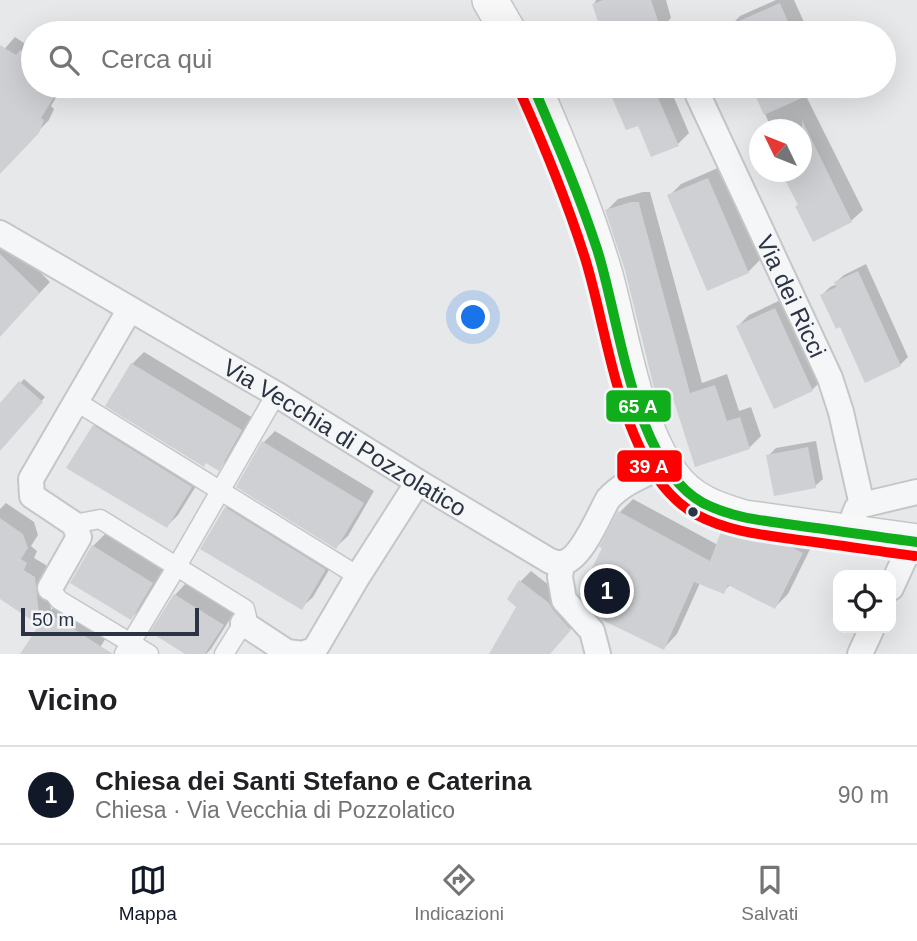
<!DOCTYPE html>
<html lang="it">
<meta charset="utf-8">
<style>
:root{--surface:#fff;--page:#f2f2f2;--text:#202124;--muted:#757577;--line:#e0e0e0;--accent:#111827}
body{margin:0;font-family:Arial,sans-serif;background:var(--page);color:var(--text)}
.controls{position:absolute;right:21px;bottom:21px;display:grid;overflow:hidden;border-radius:14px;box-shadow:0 7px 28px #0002}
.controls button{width:63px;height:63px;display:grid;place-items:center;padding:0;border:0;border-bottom:2px solid var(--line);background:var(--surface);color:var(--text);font:35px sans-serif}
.compass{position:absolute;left:749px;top:119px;width:63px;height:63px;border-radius:50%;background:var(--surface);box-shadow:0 7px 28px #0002;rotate:313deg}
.scale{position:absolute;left:21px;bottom:18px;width:178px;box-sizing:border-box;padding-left:7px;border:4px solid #2b3445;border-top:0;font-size:19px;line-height:24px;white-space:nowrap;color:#2b3445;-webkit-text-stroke:5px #f4f6f9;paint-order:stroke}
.you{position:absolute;left:474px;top:318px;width:24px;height:24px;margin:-18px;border:5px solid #fff;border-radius:50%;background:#1a73e8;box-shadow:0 0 0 10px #1a73e833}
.badge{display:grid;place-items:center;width:46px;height:46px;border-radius:50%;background:var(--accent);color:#fff;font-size:23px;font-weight:700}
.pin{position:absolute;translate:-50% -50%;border:4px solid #fff;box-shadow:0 2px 7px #0006}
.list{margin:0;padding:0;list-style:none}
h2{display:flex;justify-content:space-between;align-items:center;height:91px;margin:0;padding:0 28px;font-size:30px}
h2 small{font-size:23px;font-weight:400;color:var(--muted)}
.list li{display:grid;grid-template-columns:46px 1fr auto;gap:21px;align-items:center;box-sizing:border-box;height:98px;padding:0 28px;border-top:2px solid var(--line)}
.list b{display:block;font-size:26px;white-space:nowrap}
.list p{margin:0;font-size:23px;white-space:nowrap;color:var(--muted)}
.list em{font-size:23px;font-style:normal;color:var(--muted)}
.icon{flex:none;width:38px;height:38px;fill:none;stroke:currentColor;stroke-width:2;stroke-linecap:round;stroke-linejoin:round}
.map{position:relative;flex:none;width:917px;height:654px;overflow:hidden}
.search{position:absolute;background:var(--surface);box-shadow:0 7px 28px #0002;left:21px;right:21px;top:21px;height:77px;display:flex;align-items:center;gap:18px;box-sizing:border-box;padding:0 24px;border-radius:38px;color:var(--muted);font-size:26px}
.sheet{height:189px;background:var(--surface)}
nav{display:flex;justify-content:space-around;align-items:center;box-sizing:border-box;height:98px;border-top:2px solid var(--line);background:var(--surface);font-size:19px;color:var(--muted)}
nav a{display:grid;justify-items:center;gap:4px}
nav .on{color:var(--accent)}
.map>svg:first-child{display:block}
.shadow{fill:#0003}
.building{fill:#ced0d3}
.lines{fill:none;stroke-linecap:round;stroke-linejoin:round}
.pedestrian-casing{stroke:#c4c6c8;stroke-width:21}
.minor-casing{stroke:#c4c6c8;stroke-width:28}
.secondary-casing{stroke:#c4c6c8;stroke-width:38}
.pedestrian{stroke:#f5f6f7;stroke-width:18}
.minor{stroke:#f5f6f7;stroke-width:24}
.secondary{stroke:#f8f8f8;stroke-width:35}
.bus-1-casing{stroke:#f4f6f9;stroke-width:16}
.bus-2-casing{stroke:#f4f6f9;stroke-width:16}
.bus-1{stroke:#11ae1c;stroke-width:10}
.bus-2{stroke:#f00;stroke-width:10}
.bus-dot{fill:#2b3445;stroke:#f4f6f9;stroke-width:2.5}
.labels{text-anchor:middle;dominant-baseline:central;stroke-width:5;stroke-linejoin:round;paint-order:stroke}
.street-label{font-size:24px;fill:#2b3445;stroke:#f4f6f9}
.line-badge{stroke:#f4f6f9;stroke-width:2.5}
.badge-label{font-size:19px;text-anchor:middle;font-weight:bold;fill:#fff}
</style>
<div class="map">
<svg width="917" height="654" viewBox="0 0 917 654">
<rect width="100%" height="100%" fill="#e6e8ea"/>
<path class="shadow" d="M596,0h70l5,18 -11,11 -12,4h-44l-10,-29z
M776,0h18l15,33h-79l-2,-5 12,-12z
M15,37l12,8 5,-5 1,1v45h30l-12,20 3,3 -5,11 -47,49 -2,-1v-114z
M611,86h58l20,47 -11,11 -39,-20z
M753,86h68l-16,8 58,116 -12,11 -52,-17 -16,-32h19v-42h-30z
M720,167l40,93 -12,12 -79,-76 12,-12z
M643,192h7l52,191 25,-9 12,37 12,-4 10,29 -12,12 -77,-58 -46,-120 -19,-60 11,-11z
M0,232l50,50 -50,53z
M866,264l42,93 -8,8 -59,-40 -19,-30 8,-8 7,-3 -1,-2 8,-7z
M787,297l37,81 -12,12 -37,17 -37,-81 11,-11z
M144,352l109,66 -23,39 -12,12 -86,-105z
M24,379l21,18 -45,52v-43z
M106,415l97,60 -25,40 -11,11 -73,-100z
M275,431l99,60 -26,45 -12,11 -73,-104z
M816,441l7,38 -8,7 -47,-30 8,-8z
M238,496l98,62 -23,39 -12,11 -75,-100z
M633,499l85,46 5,-12 14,-14 78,20 -27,55 -13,13 -44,-23 -8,8 -23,-9 -23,51 -13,14 -44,-136z
M6,503l28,19 4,13 -7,11 6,5 -3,7 12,7 5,45 8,-8 50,31 -13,21 -55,-30 -41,-27v-88z
M105,534l59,37 -22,36 -11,11 -38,-72z
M531,571l28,22 20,26 -30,35 -30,-48 -10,-8 12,-17z
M186,583l48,30 -23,36 -5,5h-18l-13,-59z"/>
<path class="building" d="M603,0h48l11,33h-60l-10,-29z
M780,3l13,30h-81z
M0,45l16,10 4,-5 13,8v28h28l-20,32 3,2 -5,13 -39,41z
M607,86h46l26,60 -28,11 -13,-31 -12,4z
M751,86h78l-65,29z
M802,120l50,102 -39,20 -18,-36 3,-1 -17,-33h21z
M708,178l41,95 -42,18 -40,-96z
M631,202h8l1,5 50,186 25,-8 12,36 13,-4 10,32 -55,18 -24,-75 -15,4 -31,-126 -20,-60z
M0,254l40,39 -40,44z
M858,271l43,95 -36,17 -25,-56 -4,2 -16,-34 16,-8 -2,-5z
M775,308l38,83 -39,18 -38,-83z
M131,363l111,67 -23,41 -13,-8 -2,4 -99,-61z
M19,381l24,21 -43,49v-48z
M93,425l99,62 -25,41 -101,-60z
M262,441l102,62 -28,46 -100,-62z
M808,447l8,41 -42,8 -8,-41z
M225,507l100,62v2l-23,39 -102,-61z
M618,511l92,50 11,-29 20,6 45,6 17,9 -28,56 -47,-24 -4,9 -30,-12 -30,68 -62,-30 -23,-26 23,-46 -3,-1z
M0,518l23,16 5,14 -7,11 6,4 -3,7 11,7 5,46 7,-11 66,42h-93l19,-29 -39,-26z
M92,545l61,38 -22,37 -61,-37z
M519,580l30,23 4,7 18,20 -21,24h-61l27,-47 -9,-8z
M174,594l50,31 -19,29h-20l-35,-22z"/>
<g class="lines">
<defs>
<path id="pedestrian" d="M77,402l281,174
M74,524l26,-5 145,90 2,8 -23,37
M50,588l9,12 90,54
M124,654l53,-88 99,-172"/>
<g id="minor">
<path id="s1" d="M698,95l132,283 11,34 21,93"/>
<path id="s2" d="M0,233l276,161 142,88 132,79c4,1 8,3 12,2 19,-3 37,-48 46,-64 15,-17 37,-24 57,-34"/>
<path d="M854,515l3,-7 5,-3 55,-13"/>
<path d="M562,563l-2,14 4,23 28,31 6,23"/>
<path d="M50,588l29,-51 -5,-13 -42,-28 -1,-17 99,-170"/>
<path d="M891,588l21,-46"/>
<path d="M243,623l44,29 16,2 12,-5 43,-73 60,-94"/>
<path d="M860,654l12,-26"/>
</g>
<path id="secondary" d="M490,0l19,33
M533,86c27,61 53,124 72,189 17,62 29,150 67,201 18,25 44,34 72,42l173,24"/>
</defs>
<use href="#pedestrian" class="pedestrian-casing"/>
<use href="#minor" class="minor-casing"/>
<use href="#secondary" class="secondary-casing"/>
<use href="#pedestrian" class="pedestrian"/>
<use href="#minor" class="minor"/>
<use href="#secondary" class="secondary"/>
<defs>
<path id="bus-1" d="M533,86c23,54 46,108 64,163 23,71 36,216 106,254 31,16 65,18 98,23 39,5 77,11 116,16"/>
<path id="bus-2" d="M520,92c24,53 46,107 64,163 25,76 36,219 113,260 32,17 67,20 102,25 39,5 78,11 116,16"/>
</defs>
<use href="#bus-1" class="bus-1-casing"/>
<use href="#bus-2" class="bus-2-casing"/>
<use href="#bus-1" class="bus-1"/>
<use href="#bus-2" class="bus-2"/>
</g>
<circle class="bus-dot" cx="693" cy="512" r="6"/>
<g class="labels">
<g class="street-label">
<text stroke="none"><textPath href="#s1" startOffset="222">Via dei Ricci</textPath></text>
<text stroke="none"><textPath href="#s2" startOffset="401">Via Vecchia di Pozzolatico</textPath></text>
</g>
</g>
<g class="line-badge">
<rect x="605" y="389" width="67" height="34" rx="7" fill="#11ae1c"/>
<rect x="616" y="449" width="67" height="34" rx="7" fill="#f00"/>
</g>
<g class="badge-label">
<text x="638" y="413">65 A</text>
<text x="649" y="473">39 A</text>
</g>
</svg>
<div class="controls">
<button><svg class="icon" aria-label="locate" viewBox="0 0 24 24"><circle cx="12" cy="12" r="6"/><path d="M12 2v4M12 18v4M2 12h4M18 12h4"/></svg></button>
</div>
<svg class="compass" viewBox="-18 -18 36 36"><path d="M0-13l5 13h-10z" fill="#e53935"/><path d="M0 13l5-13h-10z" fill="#757577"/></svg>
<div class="scale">50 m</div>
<div class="you"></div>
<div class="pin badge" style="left:607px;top:591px">1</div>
<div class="search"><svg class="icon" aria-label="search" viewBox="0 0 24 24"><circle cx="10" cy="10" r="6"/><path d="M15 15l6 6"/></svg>Cerca qui</div>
</div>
<section class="sheet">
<h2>Vicino<small></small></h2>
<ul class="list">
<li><span class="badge">1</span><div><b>Chiesa dei Santi Stefano e Caterina</b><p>Chiesa · Via Vecchia di Pozzolatico</p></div><em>90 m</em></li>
</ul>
</section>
<nav>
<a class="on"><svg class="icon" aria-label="map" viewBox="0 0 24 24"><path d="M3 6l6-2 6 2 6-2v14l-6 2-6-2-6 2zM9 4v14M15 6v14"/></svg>Mappa</a>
<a><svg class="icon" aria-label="directions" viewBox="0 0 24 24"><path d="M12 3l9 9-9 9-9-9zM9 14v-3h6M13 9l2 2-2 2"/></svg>Indicazioni</a>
<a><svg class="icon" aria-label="saved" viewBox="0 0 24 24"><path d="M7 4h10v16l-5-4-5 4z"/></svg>Salvati</a>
</nav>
